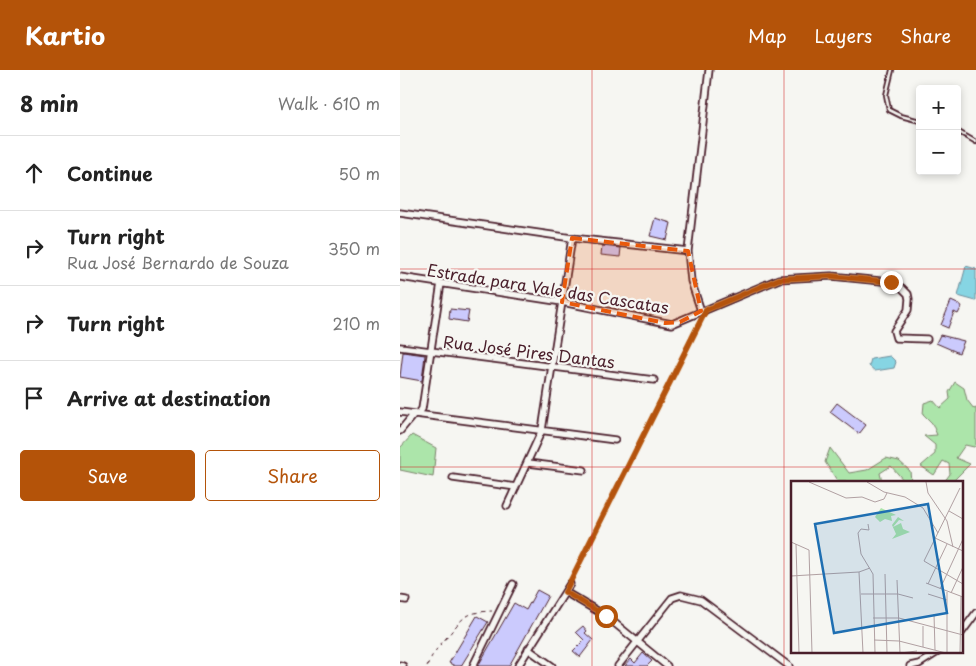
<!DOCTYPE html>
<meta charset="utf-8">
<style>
:root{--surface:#fff;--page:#f2f2f2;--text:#222;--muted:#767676;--line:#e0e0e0;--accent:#b45309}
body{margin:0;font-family:"Playpen Sans",sans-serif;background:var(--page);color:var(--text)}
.controls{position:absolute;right:15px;top:15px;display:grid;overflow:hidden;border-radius:5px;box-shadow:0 2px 8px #0003}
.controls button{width:45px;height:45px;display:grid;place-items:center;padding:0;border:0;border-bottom:1px solid var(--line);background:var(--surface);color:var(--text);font:25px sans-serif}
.stop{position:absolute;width:15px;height:15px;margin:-11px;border:4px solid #b45309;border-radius:50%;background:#fff}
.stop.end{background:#b45309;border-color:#fff;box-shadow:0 1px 5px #0008}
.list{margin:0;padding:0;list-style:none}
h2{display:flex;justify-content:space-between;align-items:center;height:65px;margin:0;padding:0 20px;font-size:21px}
h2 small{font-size:16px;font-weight:400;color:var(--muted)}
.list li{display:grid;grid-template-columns:32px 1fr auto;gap:15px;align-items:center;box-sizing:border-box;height:75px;padding:0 20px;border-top:1px solid var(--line)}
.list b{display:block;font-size:19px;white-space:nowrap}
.list p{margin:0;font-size:16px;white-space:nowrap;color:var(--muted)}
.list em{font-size:16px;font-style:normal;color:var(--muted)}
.actions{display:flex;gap:10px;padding:15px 20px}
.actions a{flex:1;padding:11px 0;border:1px solid var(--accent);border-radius:5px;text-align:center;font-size:18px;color:var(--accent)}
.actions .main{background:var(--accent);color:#fff}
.icon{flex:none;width:28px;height:28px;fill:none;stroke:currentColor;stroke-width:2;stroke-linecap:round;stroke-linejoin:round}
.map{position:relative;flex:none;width:576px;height:596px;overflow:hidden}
header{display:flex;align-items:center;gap:30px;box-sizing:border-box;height:70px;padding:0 25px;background:var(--accent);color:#fff}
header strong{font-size:24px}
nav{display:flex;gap:28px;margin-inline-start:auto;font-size:18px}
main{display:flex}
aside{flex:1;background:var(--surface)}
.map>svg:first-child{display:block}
.green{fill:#ace5aa;stroke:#7b826a}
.water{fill:#86d5e3;stroke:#6e8c99}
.building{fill:#cbcafd;stroke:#4a1f2b}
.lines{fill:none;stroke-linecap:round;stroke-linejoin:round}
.lane-casing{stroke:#4a1f2b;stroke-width:6}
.street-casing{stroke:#4a1f2b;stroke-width:9}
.path{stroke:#4a1f2b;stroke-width:1;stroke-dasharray:4 4;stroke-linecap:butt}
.lane{stroke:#f6f6f2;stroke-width:2.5}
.street{stroke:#f6f6f2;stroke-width:5.5}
.route{stroke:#b45309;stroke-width:6}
.marked{fill:#e8590c;fill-opacity:0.2;stroke:#e8590c;stroke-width:4;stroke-dasharray:10 6;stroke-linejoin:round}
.grid{fill:none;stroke:#d62828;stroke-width:1;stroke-opacity:0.55}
.labels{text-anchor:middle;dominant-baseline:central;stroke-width:4.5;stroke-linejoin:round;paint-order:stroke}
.street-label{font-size:16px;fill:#4a1f2b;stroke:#f6f6f2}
.inset-road{fill:none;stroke:#b1a0a2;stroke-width:1}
.view{fill:#1f6fb2;fill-opacity:0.15;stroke:#1f6fb2;stroke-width:2.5}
.inset-edge{fill:none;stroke:#4a1f2b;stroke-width:2.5}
</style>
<header>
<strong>Kartio</strong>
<nav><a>Map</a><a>Layers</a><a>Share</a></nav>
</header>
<main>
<aside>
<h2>8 min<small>Walk · 610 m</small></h2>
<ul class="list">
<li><svg class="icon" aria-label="ahead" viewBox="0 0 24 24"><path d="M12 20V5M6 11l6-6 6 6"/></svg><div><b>Continue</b></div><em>50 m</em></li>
<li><svg class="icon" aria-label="right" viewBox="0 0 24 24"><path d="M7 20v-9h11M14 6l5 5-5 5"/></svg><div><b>Turn right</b><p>Rua José Bernardo de Souza</p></div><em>350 m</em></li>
<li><svg class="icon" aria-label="right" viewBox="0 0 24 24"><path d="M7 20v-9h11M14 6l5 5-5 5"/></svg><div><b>Turn right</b></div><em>210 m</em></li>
<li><svg class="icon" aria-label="arrive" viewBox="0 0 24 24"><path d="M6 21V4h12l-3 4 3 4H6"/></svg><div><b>Arrive at destination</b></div></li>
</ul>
<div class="actions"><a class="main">Save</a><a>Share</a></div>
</aside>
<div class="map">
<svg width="576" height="596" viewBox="0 0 576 596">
<rect width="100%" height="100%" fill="#f6f6f2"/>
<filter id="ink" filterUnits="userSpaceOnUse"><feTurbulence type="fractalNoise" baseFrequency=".02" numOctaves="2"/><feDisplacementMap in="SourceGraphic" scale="10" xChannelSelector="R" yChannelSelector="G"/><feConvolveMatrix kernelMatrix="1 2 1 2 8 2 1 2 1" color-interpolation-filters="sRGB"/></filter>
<g filter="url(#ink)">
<path class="green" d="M555,312l9,6 3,12 7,9 2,-1v37l-2,2 -9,-2 -9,13 14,6 -18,18h-8l6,-8 -1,-10 -6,-3 -9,14 -13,-9 14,-12v-9l-11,-9 13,-1 -5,-12 -9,-9 1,-11 9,-3 7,8 10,-9 -1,-7z
M12,365l24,13 -3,29 -33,-7v-22z
M430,378l19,25 18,-3 19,-12 13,3 11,10 1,10 6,1h-12l-14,-16 -11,7 2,9h-44l-13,-20z"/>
<path class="water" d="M566,196l10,3v32l-18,-5z
M490,286l6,6 -2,6 -19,3 -6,-5 2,-7z"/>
<path class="building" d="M255,148l16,5 -4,17 -17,-4z
M202,176l19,2 -1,9 -19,-2z
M551,231l11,5 -4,8 -4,-2 -6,16 -7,-3z
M50,239l19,2 -2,11 -18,-3z
M540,265l24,6 -5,12 -23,-10z
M3,282l22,3 -3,26 -22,-4z
M437,333l29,22 -7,9 -29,-22z
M137,520l11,6 -39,70h-31l36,-63 12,7z
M77,546l11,6 -27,44h-6l-6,-3z
M183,556l4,5 -2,2 8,7 -13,17 -7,-6 11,-11 -8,-8z
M243,583l9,8 -5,5h-22l6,-7 4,4z"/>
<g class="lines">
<defs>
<path id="lane" d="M492,0l-6,25 3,15 12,6 19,5
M557,61l19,11"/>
<path id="street" d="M0,143l172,25 116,13
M0,207l162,25 110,22 107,-45 52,-3 60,6 11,6 6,6 1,5 -1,11 -14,21 2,7 31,1
M301,241l-10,-30 -3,-30 21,-181
M0,277l254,33
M0,342l215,28
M18,344l4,-5 19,-126
M0,361l14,-17
M128,393l56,7
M53,408l63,9
M107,436l35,-76 30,-192
M165,522l41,24 61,50
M0,529l6,1
M562,562l14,-19
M128,579l24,17
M0,595l3,1
M73,596l40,-82
M118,596l52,-82
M218,596l54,-68 9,-3 20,5 88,66
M510,596l9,-2 19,-12"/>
</defs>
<use href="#lane" class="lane-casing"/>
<use href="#street" class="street-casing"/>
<path class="path" d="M172,509l129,-261
M27,596c5,-12 11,-19 20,-29 16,-19 17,-25 45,-26"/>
<use href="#lane" class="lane"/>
<use href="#street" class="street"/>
</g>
</g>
<g class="lines" filter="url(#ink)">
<path class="route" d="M206,546l-41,-24 141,-282 73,-31 52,-3 60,6"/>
</g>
<path class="marked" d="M172,168l116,13 13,60 -21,11 -15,1 -103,-21z"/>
<path class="grid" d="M192,0v596M384,0v596M0,199h576M0,397h576"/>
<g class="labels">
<g class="street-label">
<text transform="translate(148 218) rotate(9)">Estrada para Vale das Cascatas</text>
<text transform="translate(129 281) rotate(7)">Rua José Pires Dantas</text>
</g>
</g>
<g transform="translate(391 411)">
<rect width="172" height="172" fill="#f6f6f2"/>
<path d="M90,27l15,7 -5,1 1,5 -7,-2 -5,3 -5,-5zM107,36l6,4 -5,-1 -6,7 8,-4 2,6 7,3 -18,7 4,-5 -4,-9z" fill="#ace5aa"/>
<path class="inset-road" d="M18,1l37,16 16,-1 13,5 9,-3 3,-6M76,1l17,10 21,5 18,11 15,25M135,1l2,11 19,28 6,26M169,7l-36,73 39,23M158,30l14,8M77,43l1,6 -8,-1 -3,4 3,21 12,20 2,79M144,57l28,13M0,61l18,8 3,103M5,63l3,109M68,91l4,81M94,93l2,79M0,95l68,-4 11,-4M106,99l3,73M135,102l37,14M137,103l19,-40M149,108l23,-50M156,111v61M160,112l12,-26M70,113h37l15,4M137,113l19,6M143,133l1,36M82,137h26M108,137l64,17M132,145v21M83,159l25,1 47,12M109,172l17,-2M169,172l1,-57"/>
<path class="view" d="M137,23l19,109 -113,20 -19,-109z"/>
<rect width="172" height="172" class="inset-edge"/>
</g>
</svg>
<div class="controls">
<button>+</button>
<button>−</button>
</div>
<div class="stop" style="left:206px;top:546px"></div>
<div class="stop end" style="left:491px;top:212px"></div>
</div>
</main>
